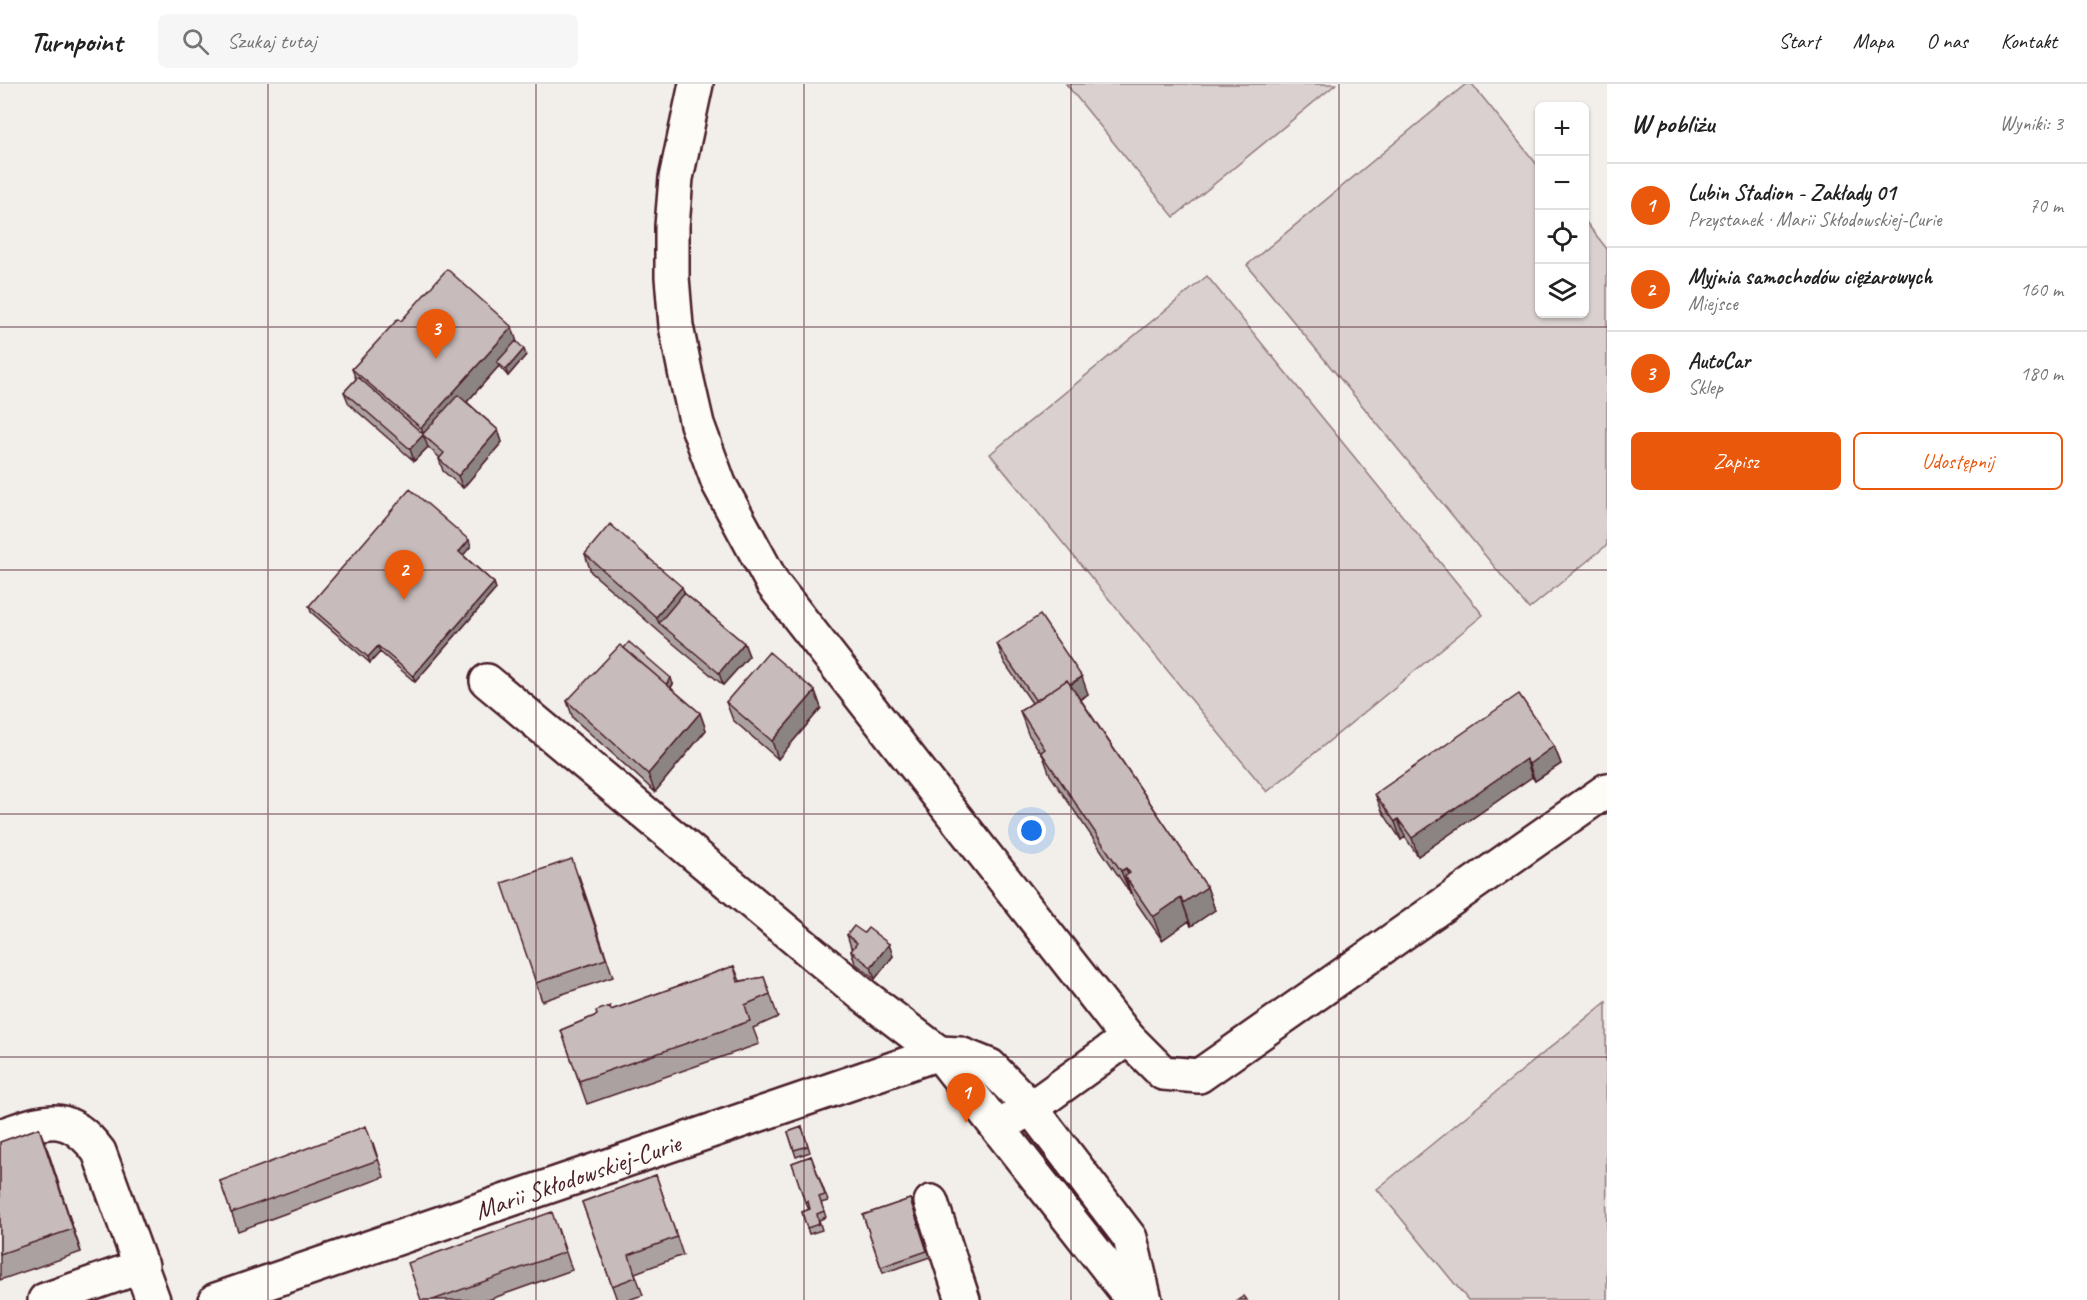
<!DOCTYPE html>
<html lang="pl">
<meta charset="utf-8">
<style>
:root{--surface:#fff;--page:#f6f6f6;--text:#222;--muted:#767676;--line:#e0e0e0;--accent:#ea580c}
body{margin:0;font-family:Caveat,sans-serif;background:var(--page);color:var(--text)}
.controls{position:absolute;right:18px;top:18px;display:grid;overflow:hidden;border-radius:9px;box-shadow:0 2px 4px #0004}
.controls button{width:54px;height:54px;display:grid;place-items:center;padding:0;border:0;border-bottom:2px solid var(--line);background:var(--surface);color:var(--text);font:30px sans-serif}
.you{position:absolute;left:1032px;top:747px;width:21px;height:21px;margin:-15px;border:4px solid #fff;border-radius:50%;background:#1a73e8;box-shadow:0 0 0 9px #1a73e833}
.badge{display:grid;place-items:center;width:39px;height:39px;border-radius:50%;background:var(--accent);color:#fff;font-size:20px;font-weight:700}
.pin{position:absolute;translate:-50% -50px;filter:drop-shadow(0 2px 3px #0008)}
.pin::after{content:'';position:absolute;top:32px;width:21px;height:18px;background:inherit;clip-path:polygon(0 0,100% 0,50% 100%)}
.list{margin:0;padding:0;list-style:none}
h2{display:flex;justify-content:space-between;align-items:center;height:78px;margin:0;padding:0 24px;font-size:26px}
h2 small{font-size:20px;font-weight:400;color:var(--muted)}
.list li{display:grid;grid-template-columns:39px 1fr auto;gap:18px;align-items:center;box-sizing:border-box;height:84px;padding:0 24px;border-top:2px solid var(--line)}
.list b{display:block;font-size:22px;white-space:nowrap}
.list p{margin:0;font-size:20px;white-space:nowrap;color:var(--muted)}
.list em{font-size:20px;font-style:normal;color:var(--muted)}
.actions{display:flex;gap:12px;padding:18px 24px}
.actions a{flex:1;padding:14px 0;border:2px solid var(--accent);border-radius:9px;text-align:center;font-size:21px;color:var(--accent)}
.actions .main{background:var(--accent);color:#fff}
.icon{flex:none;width:33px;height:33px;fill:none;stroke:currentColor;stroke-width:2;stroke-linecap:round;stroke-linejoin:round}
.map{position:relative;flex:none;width:1607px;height:1216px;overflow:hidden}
header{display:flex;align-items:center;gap:36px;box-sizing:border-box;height:84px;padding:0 30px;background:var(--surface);border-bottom:2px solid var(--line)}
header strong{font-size:28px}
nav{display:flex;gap:33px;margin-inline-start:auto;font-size:21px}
.search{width:420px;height:54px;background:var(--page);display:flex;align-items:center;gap:15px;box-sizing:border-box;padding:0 21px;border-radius:9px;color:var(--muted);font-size:22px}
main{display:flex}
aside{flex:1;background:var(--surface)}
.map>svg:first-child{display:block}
.green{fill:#d9d0cf;stroke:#92787d;stroke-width:1.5}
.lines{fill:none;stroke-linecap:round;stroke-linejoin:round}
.minor-casing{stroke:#4a1f2b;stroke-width:38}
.minor{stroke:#fdfcf7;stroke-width:33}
.wall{fill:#aca1a1;stroke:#4a1f2b;stroke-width:1.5}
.shaded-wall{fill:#8c8383;stroke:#4a1f2b;stroke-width:1.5}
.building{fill:#c8bbbb;stroke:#4a1f2b;stroke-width:1.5}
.grid{fill:none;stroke:#4a1f2b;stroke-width:1.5;stroke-opacity:0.55}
.labels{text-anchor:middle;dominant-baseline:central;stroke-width:6;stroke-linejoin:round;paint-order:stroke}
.street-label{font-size:26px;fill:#4a1f2b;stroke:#fdfcf7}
</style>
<header>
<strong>Turnpoint</strong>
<div class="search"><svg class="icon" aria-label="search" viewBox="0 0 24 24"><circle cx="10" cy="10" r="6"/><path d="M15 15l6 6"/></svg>Szukaj tutaj</div>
<nav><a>Start</a><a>Mapa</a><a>O nas</a><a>Kontakt</a></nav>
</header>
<main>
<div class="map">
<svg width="1607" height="1216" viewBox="0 0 1607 1216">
<rect width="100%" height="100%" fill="#f2efeb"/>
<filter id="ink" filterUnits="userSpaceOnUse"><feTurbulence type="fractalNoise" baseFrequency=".0167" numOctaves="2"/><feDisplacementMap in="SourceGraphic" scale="12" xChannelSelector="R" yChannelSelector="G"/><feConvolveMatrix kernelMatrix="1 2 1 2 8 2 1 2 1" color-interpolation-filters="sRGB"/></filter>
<g filter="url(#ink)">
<path class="green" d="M1066,0h270l-162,133z
M1466,0h6l67,83 1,147h44l1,-93 22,28v296l-78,64 -282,-344z
M1207,192l276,339 -216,177 -277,-338z
M1606,918l1,298h-139l-91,-111z"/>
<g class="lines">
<defs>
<g id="minor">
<path d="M696,0l-20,94 -4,48v51l4,49 10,50 11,48 22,60 54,100 355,454"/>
<path d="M487,597l377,315 75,57 194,247"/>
<path d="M1012,1035l19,-11 97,-70 35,35 36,3 408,-286"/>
<path d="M0,1052c45,-15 66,-28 99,16l54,148"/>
<path d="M931,1118l32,98"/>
<path d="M45,1216l97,-34"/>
<path id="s1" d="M216,1216l723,-247 21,1 30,12 41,42 99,130 15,62"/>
</g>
</defs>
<use href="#minor" class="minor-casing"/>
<use href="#minor" class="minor"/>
</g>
<path class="wall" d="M401,237l116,22 9,12 -18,21 -9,-10 -32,36 31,28 4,12 -39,46 -20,-17 -4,-12 1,-1 -12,-11 -14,14 -65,-57 -5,-12 12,-13 -4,-10z
M471,462l-8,9 31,28 2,6 -81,93 -35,-30 -10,11 -59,-51 -2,-6z
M585,470l99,39 60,50 5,13 -26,29 -60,-50 -72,-63z
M997,560l91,50 -7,6 126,187 8,23 -24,16 -2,-5 -27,19 -28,-41 -3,-6h-1l-80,-118 -7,-19 -15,-22 -8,-23 12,-8 -28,-41z
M673,600l-2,4 29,25 6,17 -51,62 -82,-74 -6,-17z
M815,607l6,17 -43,51 -45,-39 -7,-18z
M1554,662l7,18 -26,17 -3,-4 -114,79 -13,-19 -4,3 -19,-29 -7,-17z
M579,792l34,101 -71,24 -6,-18z
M864,849l29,23 -18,23 -20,-16 -4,-12 2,-3 -2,-1 -4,-12z
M734,882l6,15 24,-4 14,40 -25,11 6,16 -172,60 -26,-74 36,-15z
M802,1043l8,25 -14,5 -8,-25z
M39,1044l42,124 -81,28v-138z
M373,1059l11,34 -146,54 -18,-50z
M811,1072l17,45 -7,2 5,14 -7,3 3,10 -13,4 -7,-22 8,-3v-1h-2l-16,-45z
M656,1091l27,80 -48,18 8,22 -15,5h-11l-35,-98z
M910,1115l20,58 -47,16 -20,-58z
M558,1145l14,41 -84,30h-67z"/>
<path class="shaded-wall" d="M512,243l6,18 -21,17 2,4 -68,76 -7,-7 -3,-7z
M524,265l2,6 -18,21 -2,-6z
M498,346l4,12 -39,46 -5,-12z
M423,351l5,12 -14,14 -4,-12z
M469,456l2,6 -10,12 -2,-6z
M494,499l2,6 -81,93 -2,-6z
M682,503l7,18 -30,18 -3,-6z
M744,559l5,13 -26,29 -4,-12z
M378,562l2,6 -10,11 -2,-6z
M1082,593l6,17 -43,29 -6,-18z
M671,594l2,6 -9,12 -2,-6z
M815,607l6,17 -43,51 -6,-18z
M700,629l6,17 -51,62 -7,-18z
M1554,662l7,18 -26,17 -6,-17z
M1526,675l6,18 -114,79 -6,-18z
M1398,735l7,18 -4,3 -6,-18z
M1126,784l7,20 -8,-12 6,17h-1l-9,-22z
M1207,803l8,23 -24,16 -8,-23z
M1181,814l8,23 -27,19 -9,-23z
M889,860l4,12 -18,23 -4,-12z
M39,1044l9,23 33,101 -8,-23z"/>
<path class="building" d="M447,185l65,58 -91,101 -69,-59 46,-50 3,2z
M516,257l8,8 -18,21 -9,-8z
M358,293l65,57 35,-39 40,35 -40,46 -19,-17 5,-6 -21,-18 -13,14 -66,-57z
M410,405l59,51 -10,12 35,31 -81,93 -35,-30 -10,11 -59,-51z
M610,440l72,63 -26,30 -71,-63z
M684,509l60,50 -25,30 -60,-50z
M1040,531l42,62 -12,7 -3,-4 -31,21 -39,-57z
M629,558l42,36 -5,6 -42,-36z
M620,561l80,68 -52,61 -81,-73z
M769,568l46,39 -43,50 -46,-39z
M1067,596l140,207 -24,16 -2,-5 -28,19 -28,-41 5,-3 -4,-5 -5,3 -80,-119 4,-3 -25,-38z
M1519,610l35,52 -25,18 -3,-5 -114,79 -14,-19 -3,3 -20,-28z
M572,775l34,100 -70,24 -34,-100z
M854,842l10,7 4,-5 21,16 -18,23 -20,-16 6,-8 -10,-8z
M734,882l4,16 26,-5 6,17 -25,11 5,16 -171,60 -18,-51 36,-15 -1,-4 14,-5 1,4z
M366,1042l12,34 -147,53 -11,-32z
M802,1043l6,19 -14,4 -6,-18z
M39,1044l34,101 -73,25v-112z
M811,1072l14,39 -6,2 5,14 -7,3 2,10 -12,4 -5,-16 8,-3 -2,-8 -3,1 -13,-39z
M656,1091l21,62 -48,18 7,22 -24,9 -30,-84z
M910,1115l17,52 -46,16 -18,-52z
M552,1128l13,40 -132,48h-12l-13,-37z
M1244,1212l3,4h-9z"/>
</g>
<path class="grid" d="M268,0v1216M536,0v1216M804,0v1216M1071,0v1216M1339,0v1216M0,243h1607M0,486h1607M0,730h1607M0,973h1607"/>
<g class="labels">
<g class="street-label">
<text stroke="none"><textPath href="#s1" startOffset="382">Marii Skłodowskiej-Curie</textPath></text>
</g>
</g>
</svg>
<div class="controls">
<button>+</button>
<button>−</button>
<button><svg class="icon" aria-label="locate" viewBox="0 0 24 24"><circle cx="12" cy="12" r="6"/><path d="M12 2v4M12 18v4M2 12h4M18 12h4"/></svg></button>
<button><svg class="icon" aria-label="layers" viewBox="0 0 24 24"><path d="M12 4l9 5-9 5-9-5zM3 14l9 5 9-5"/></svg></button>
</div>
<div class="you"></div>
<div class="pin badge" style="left:966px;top:1039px">1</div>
<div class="pin badge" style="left:404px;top:516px">2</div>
<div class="pin badge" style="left:436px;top:275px">3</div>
</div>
<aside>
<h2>W pobliżu<small>Wyniki: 3</small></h2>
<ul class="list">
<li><span class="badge">1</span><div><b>Lubin Stadion - Zakłady 01</b><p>Przystanek · Marii Skłodowskiej-Curie</p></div><em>70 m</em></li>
<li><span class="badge">2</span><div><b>Myjnia samochodów ciężarowych</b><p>Miejsce</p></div><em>160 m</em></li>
<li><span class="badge">3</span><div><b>AutoCar</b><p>Sklep</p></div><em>180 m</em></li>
</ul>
<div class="actions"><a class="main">Zapisz</a><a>Udostępnij</a></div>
</aside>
</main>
